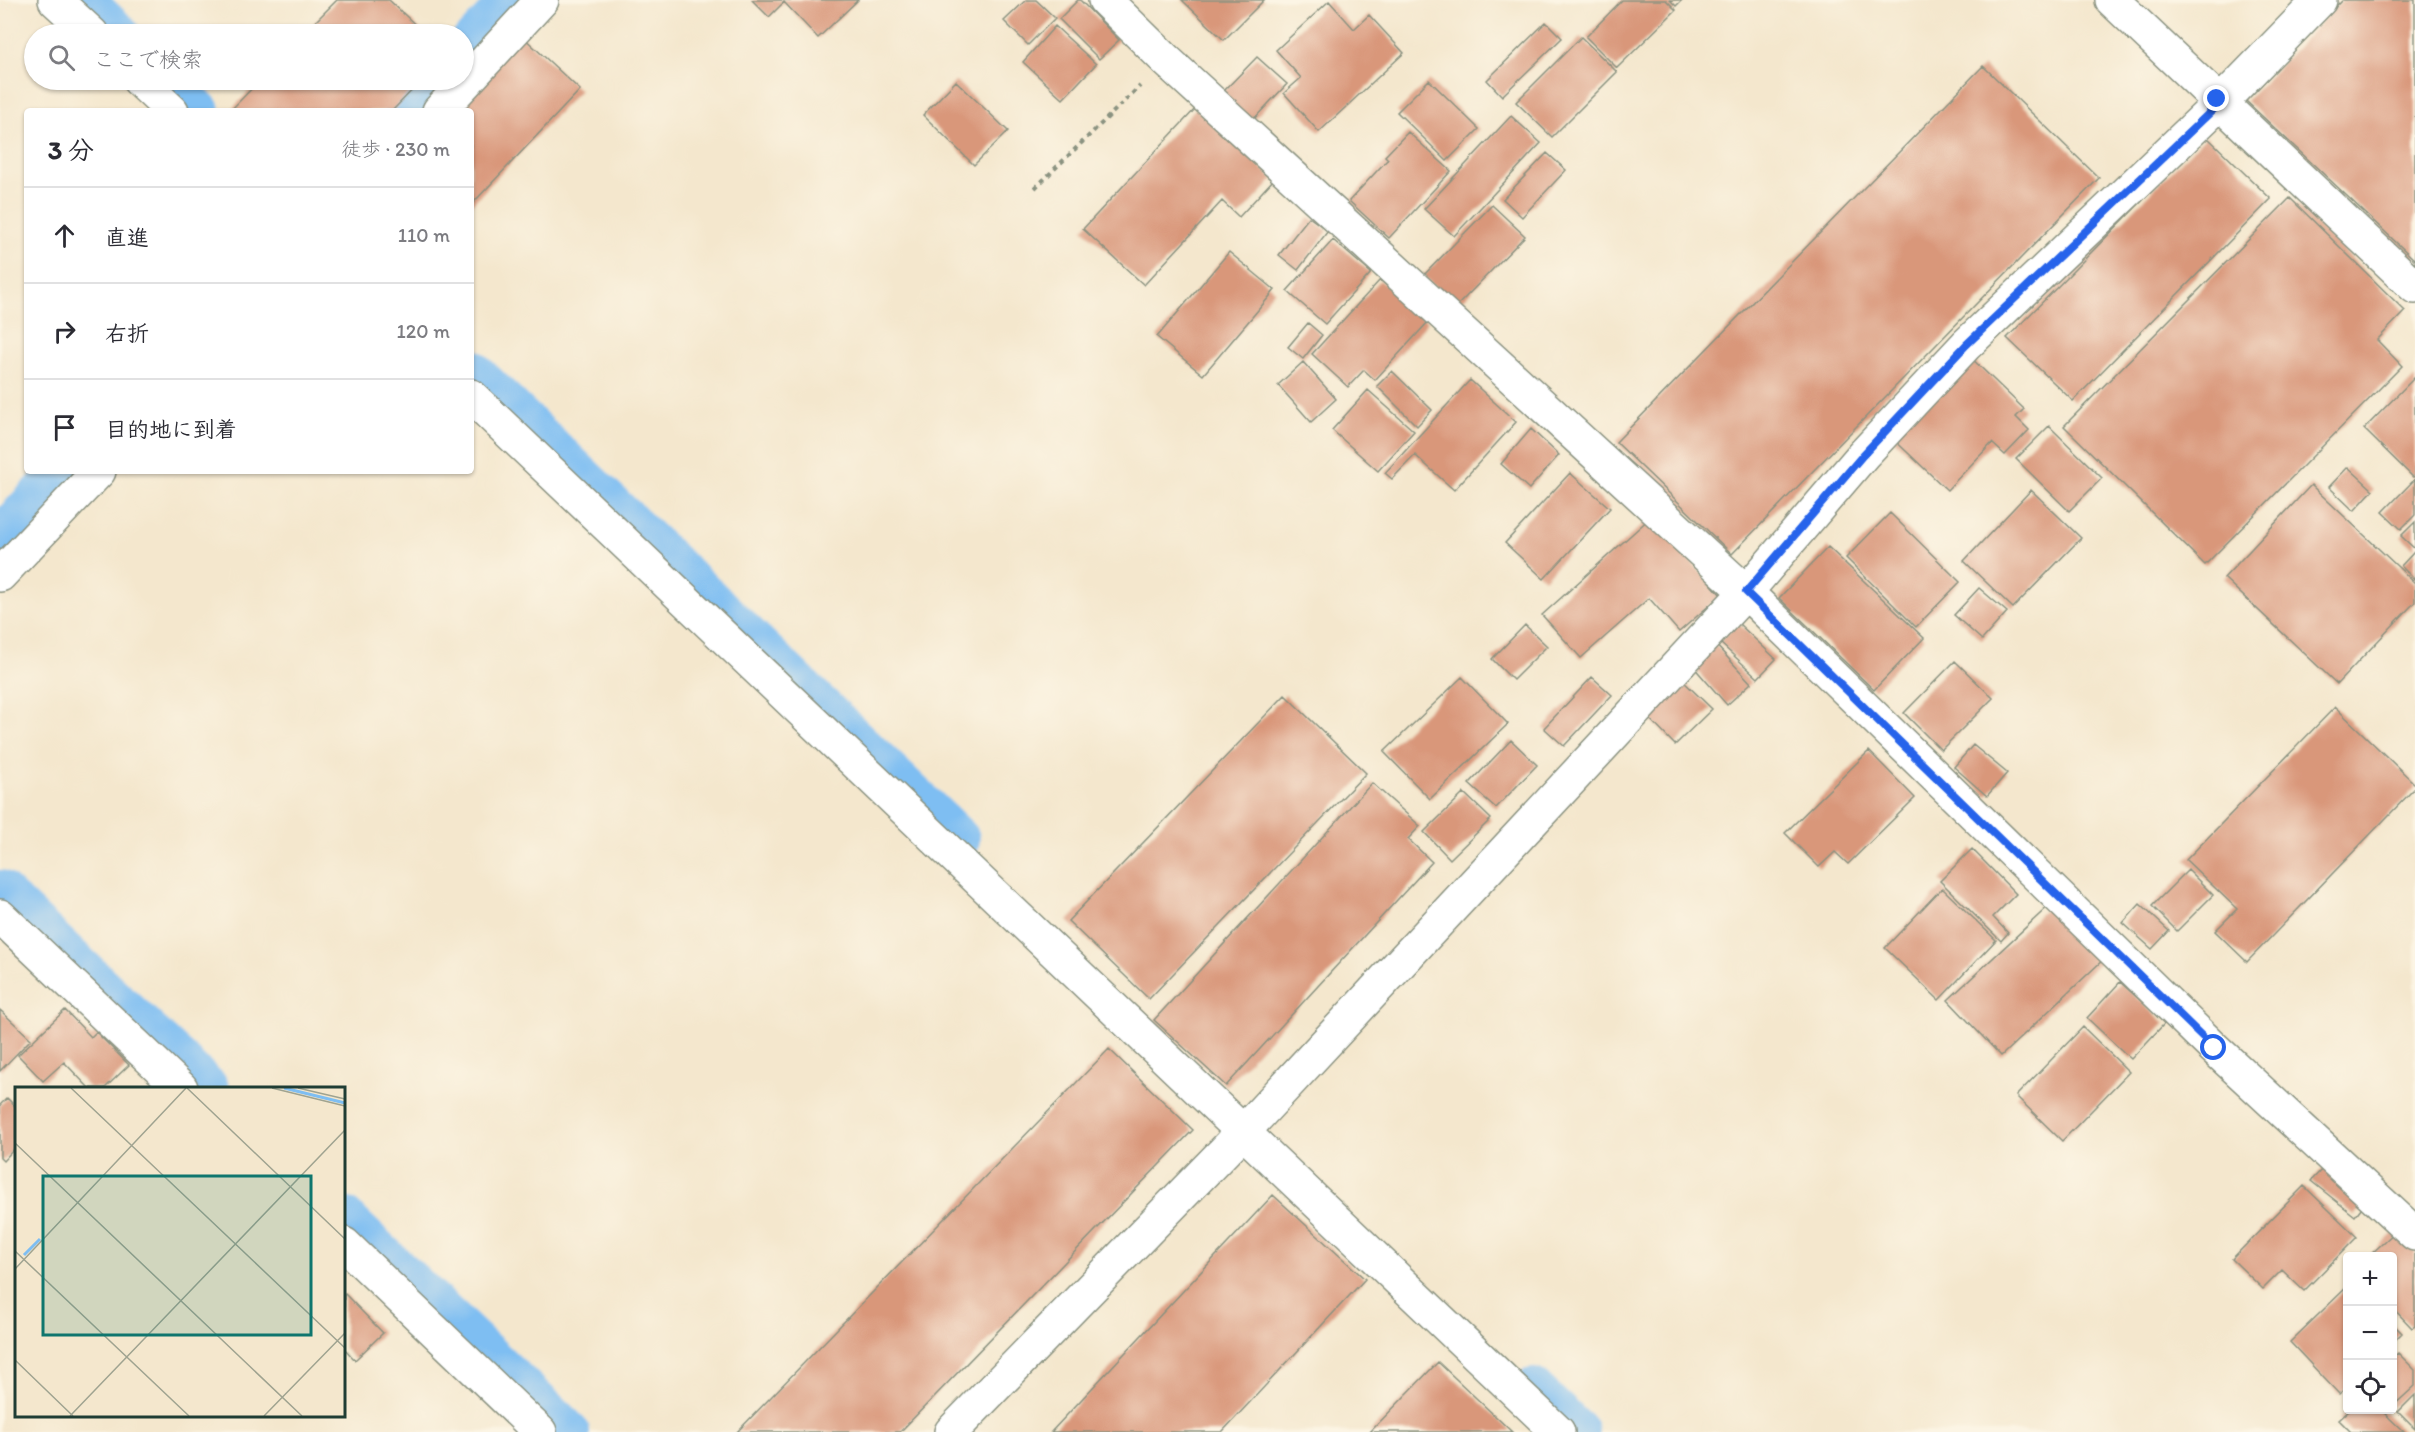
<!DOCTYPE html>
<html lang="ja">
<meta charset="utf-8">
<style>
:root{--surface:#fff;--page:#f2f2f3;--text:#2b2b33;--muted:#7c7c81;--line:#e1e1e2}
body{margin:0;font-family:Itim,"Klee One",sans-serif;background:var(--page);color:var(--text)}
.controls{position:absolute;right:18px;bottom:18px;display:grid;overflow:hidden;border-radius:6px;box-shadow:0 2px 4px #0004}
.controls button{width:54px;height:54px;display:grid;place-items:center;padding:0;border:0;border-bottom:2px solid var(--line);background:var(--surface);color:var(--text);font:30px sans-serif}
.stop{position:absolute;width:18px;height:18px;margin:-14px;border:4px solid #2563eb;border-radius:50%;background:#fff}
.stop.end{background:#2563eb;border-color:#fff;box-shadow:0 2px 6px #0008}
.list{margin:0;padding:0;list-style:none}
h2{display:flex;justify-content:space-between;align-items:center;height:78px;margin:0;padding:0 24px;font-size:26px}
h2 small{font-size:20px;font-weight:400;color:var(--muted)}
.list li{display:grid;grid-template-columns:39px 1fr auto;gap:18px;align-items:center;box-sizing:border-box;height:96px;padding:0 24px;border-top:2px solid var(--line)}
.list b{display:block;font-size:22px;white-space:nowrap}
.list em{font-size:20px;font-style:normal;color:var(--muted)}
.icon{flex:none;width:33px;height:33px;fill:none;stroke:currentColor;stroke-width:2;stroke-linecap:round;stroke-linejoin:round}
.map{position:relative;flex:none;width:2415px;height:1432px;overflow:hidden}
.search{position:absolute;background:var(--surface);box-shadow:0 2px 4px #0004;left:24px;top:24px;width:450px;height:66px;display:flex;align-items:center;gap:15px;box-sizing:border-box;padding:0 21px;border-radius:33px;color:var(--muted);font-size:22px}
.panel{position:absolute;background:var(--surface);box-shadow:0 2px 4px #0004;left:24px;top:108px;width:450px;height:366px;border-radius:6px}
.map>svg:first-child{display:block}
.lines{fill:none;stroke-linecap:round;stroke-linejoin:round}
.canal{stroke:#7ebef2;stroke-width:42}
.building{fill:#d9977a}
.minor-casing{stroke:#8a9280;stroke-width:36}
.path{stroke:#8a9280;stroke-width:4;stroke-dasharray:4.5 4.5;stroke-linecap:butt}
.minor{stroke:#fff;stroke-width:33}
.route{stroke:#2563eb;stroke-width:8}
.inset-river{fill:none;stroke:#7ebef2;stroke-width:3}
.inset-road{fill:none;stroke:#9fa390;stroke-width:1.5}
.view{fill:#0f766e;fill-opacity:0.15;stroke:#0f766e;stroke-width:3}
.inset-edge{fill:none;stroke:#1f3d34;stroke-width:3}
</style>
<div class="map">
<svg width="2415" height="1432" viewBox="0 0 2415 1432">
<rect width="100%" height="100%" fill="#fcf5e5"/>
<filter id="ink" filterUnits="userSpaceOnUse"><feTurbulence type="fractalNoise" baseFrequency=".0167" numOctaves="2"/><feDisplacementMap in="SourceGraphic" scale="12" xChannelSelector="R" yChannelSelector="G"/><feConvolveMatrix kernelMatrix="1 2 1 2 8 2 1 2 1" color-interpolation-filters="sRGB"/></filter>
<filter id="wash" filterUnits="userSpaceOnUse"><feTurbulence type="fractalNoise" baseFrequency=".008" numOctaves="4" result="noise"/><feDisplacementMap in="SourceGraphic" scale="24" xChannelSelector="R" yChannelSelector="G"/><feGaussianBlur stdDeviation="1.35" result="paint"/><feColorMatrix in="noise" values="0 0 0 0 0 0 0 0 0 0 0 0 0 0 0 0 0 1.4 0 .05"/><feComposite in="paint" operator="in"/></filter>
<g filter="url(#wash)">
<rect width="100%" height="100%" fill="#f4e7cd"/>
<g class="lines">
<path class="canal" d="M83,0l36,34
M464,51l48,-51
M166,80l33,31
M406,111l30,-31
M471,370l488,469
M0,537l63,-66
M0,891l208,197
M344,1218l225,214
M1533,1389l45,43"/>
</g>
<g id="blocks">
<path class="building" d="M337,0h52l36,34h-122z
M752,0h106l-40,38 -34,-36 -15,15z
M1026,0h10l19,18 -27,27 -24,-24z
M1078,0h2l39,40 -20,19 -40,-40z
M1182,0h82l-40,40z
M1622,0h44l10,10 -59,58 -31,-31z
M1670,0h12l-6,6z
M2342,0h73v260l-169,-159z
M1329,1l25,28 15,-14 35,38 -85,79 -35,-39 17,-15 -25,-28z
M1546,22l16,16 -60,58 -15,-16z
M1055,26l41,38 -33,35 -40,-37z
M520,34l60,56 -109,115v-94h-24z
M1581,37l36,35 -65,65 -36,-35z
M1257,57l30,27 -36,38 -30,-28z
M1983,66l116,112 -367,376 -116,-112z
M260,80h162l-30,31h-162z
M1429,80l50,49 -32,32 -50,-49z
M956,81l52,50 -34,34 -51,-50z
M1196,108l78,71 -35,38 -17,-16 -78,84 -61,-56z
M1511,116l30,27 -87,93 -30,-27z
M1408,132l43,39 -62,67 -40,-37 39,-42 -3,-3z
M2206,136l65,63 -198,202 -66,-63z
M1547,153l19,17 -44,47 -19,-18z
M2290,198l115,113 -28,29 25,26 -197,199 -141,-139z
M1492,205l33,31 -69,71 -33,-31z
M1309,217l19,14 -30,39 -19,-15z
M1333,240l38,33 -46,51 -38,-33z
M1229,252l46,38 -72,85 -46,-38z
M1380,280l48,42 -53,58 -11,-10 -16,17 -36,-33z
M1308,323l14,12 -19,24 -15,-12z
M1965,352l59,57 -8,8 13,13 -24,25 -13,-12 -45,47 -60,-57z
M1303,362l33,37 -25,23 -33,-37z
M1392,371l40,39 -15,16 -40,-40z
M2415,377v99l-2,1 -49,-48z
M1470,380l46,42 -62,68 -39,-35 -23,24 -7,-6z
M1368,390l46,41 -36,40 -46,-41z
M2049,426l53,52 -33,33 -53,-52z
M1531,429l28,26 -30,34 -28,-25z
M2348,467l25,23 -19,21 -25,-24z
M1570,473l40,35 -66,71 -39,-36z
M2415,479v36l-14,14 -18,-17z
M2311,485l104,98v19l-78,82 -113,-106z
M2031,490l50,48 -68,70 -49,-47z
M1890,513l70,69 -44,45 -70,-69z
M1651,517l70,78 -42,37 -30,-34 -68,60 -39,-43z
M2415,522v27l-14,-13z
M1828,547l96,91 -50,52 -95,-92z
M2415,551v29l-14,-14z
M1979,588l28,24 -25,28 -28,-25z
M1738,623l38,36 -18,19 -39,-36z
M1525,625l22,21 -34,34 -21,-21z
M1715,644l36,39 -24,22 -35,-40z
M1955,661l38,37 -52,52 -37,-37z
M1462,677l46,47 -78,75 -46,-47z
M1592,677l20,18 -48,51 -20,-18z
M1679,677l33,32 -37,36 -31,-32z
M1285,695l81,78 -217,226 -81,-78z
M2335,707l80,77v4l-168,174 -32,-31 22,-22 -51,-49z
M1511,740l26,25 -41,43 -27,-24z
M1973,745l34,28 -20,23 -33,-29z
M1869,751l46,47 -67,66 -13,-12 -16,15 -34,-34z
M1372,783l48,43 -12,13 24,23 -206,224 -72,-66z
M1464,793l27,26 -41,40 -26,-27z
M1972,849l44,45 -23,23 15,16 -7,8 -61,-60z
M2188,870l25,25 -36,36 -25,-25z
M1942,888l54,52 -57,60 -54,-52z
M2054,901l52,56 -105,99 -53,-56z
M2140,904l29,27 -17,18 -29,-26z
M2120,982l45,41 -34,36 -44,-41z
M0,1010l31,29 -31,32z
M65,1010l26,27 5,-5 33,33 -24,23h-16l-25,-26 -21,19 -25,-26z
M2083,1027l46,45 -67,69 -46,-45z
M1109,1049l84,81 -293,302h-163z
M7,1098l9,9v40l-13,14 -3,-3v-53z
M2323,1168l42,35 -10,13 -44,-35z
M2304,1186l53,51 -53,54 -22,-21 -19,19 -31,-30z
M1273,1195l92,84 -143,153h-171z
M2396,1231l19,20v75l-3,2 -20,-21v-51h-23z
M2348,1286v100l-9,8 -49,-52z
M345,1294l38,39 -28,27 -11,-12v-52z
M2392,1323l10,10 -10,10z
M2398,1353l17,17v16l-23,21v-48z
M1438,1362l74,70h-142z
M2415,1395v34l-17,-17z
M2350,1410h31l23,22h-53l-12,-12z"/>
</g>
</g>
<g filter="url(#ink)">
<use href="#blocks" fill-opacity="0" stroke="#8a9280" stroke-width="1.5"/>
<g class="lines">
<defs>
<path id="minor" d="M55,0l37,34
M1105,0l62,61 579,531 468,456 201,186
M2112,0l303,287
M139,80l33,31
M439,111l103,-111
M471,396l1087,1036
M0,575l99,-104
M0,916l181,172
M344,1244l196,188
M951,1432l291,-299 504,-541 117,-137 103,-110 254,-242 100,-103"/>
</defs>
<use href="#minor" class="minor-casing"/>
<path class="path" d="M1035,188l105,-102"/>
<use href="#minor" class="minor"/>
</g>
</g>
<g class="lines" filter="url(#ink)">
<path class="route" d="M2214,1048l-468,-456 117,-137 103,-110 254,-242 -3,-4"/>
</g>
<g transform="translate(15 1087)">
<rect width="330" height="330" fill="#f4e7cd"/>
<path class="inset-river" d="M269,1l61,15M9,168l16,-16"/>
<path class="inset-road" d="M56,1l274,260M172,1l158,151M257,1l73,18M283,1l47,11M0,56l287,273M0,164l174,165M0,182l171,-181M0,273l58,56M55,329l275,-286M249,329l81,-83"/>
<path class="view" d="M28,89h268v159h-268z"/>
<rect width="330" height="330" class="inset-edge"/>
</g>
</svg>
<div class="controls">
<button>+</button>
<button>−</button>
<button><svg class="icon" aria-label="locate" viewBox="0 0 24 24"><circle cx="12" cy="12" r="6"/><path d="M12 2v4M12 18v4M2 12h4M18 12h4"/></svg></button>
</div>
<div class="stop" style="left:2214px;top:1048px"></div>
<div class="stop end" style="left:2217px;top:99px"></div>
<div class="search"><svg class="icon" aria-label="search" viewBox="0 0 24 24"><circle cx="10" cy="10" r="6"/><path d="M15 15l6 6"/></svg>ここで検索</div>
<section class="panel">
<h2>3 分<small>徒歩 · 230 m</small></h2>
<ul class="list">
<li><svg class="icon" aria-label="ahead" viewBox="0 0 24 24"><path d="M12 20V5M6 11l6-6 6 6"/></svg><div><b>直進</b></div><em>110 m</em></li>
<li><svg class="icon" aria-label="right" viewBox="0 0 24 24"><path d="M7 20v-9h11M14 6l5 5-5 5"/></svg><div><b>右折</b></div><em>120 m</em></li>
<li><svg class="icon" aria-label="arrive" viewBox="0 0 24 24"><path d="M6 21V4h12l-3 4 3 4H6"/></svg><div><b>目的地に到着</b></div></li>
</ul>
</section>
</div>
